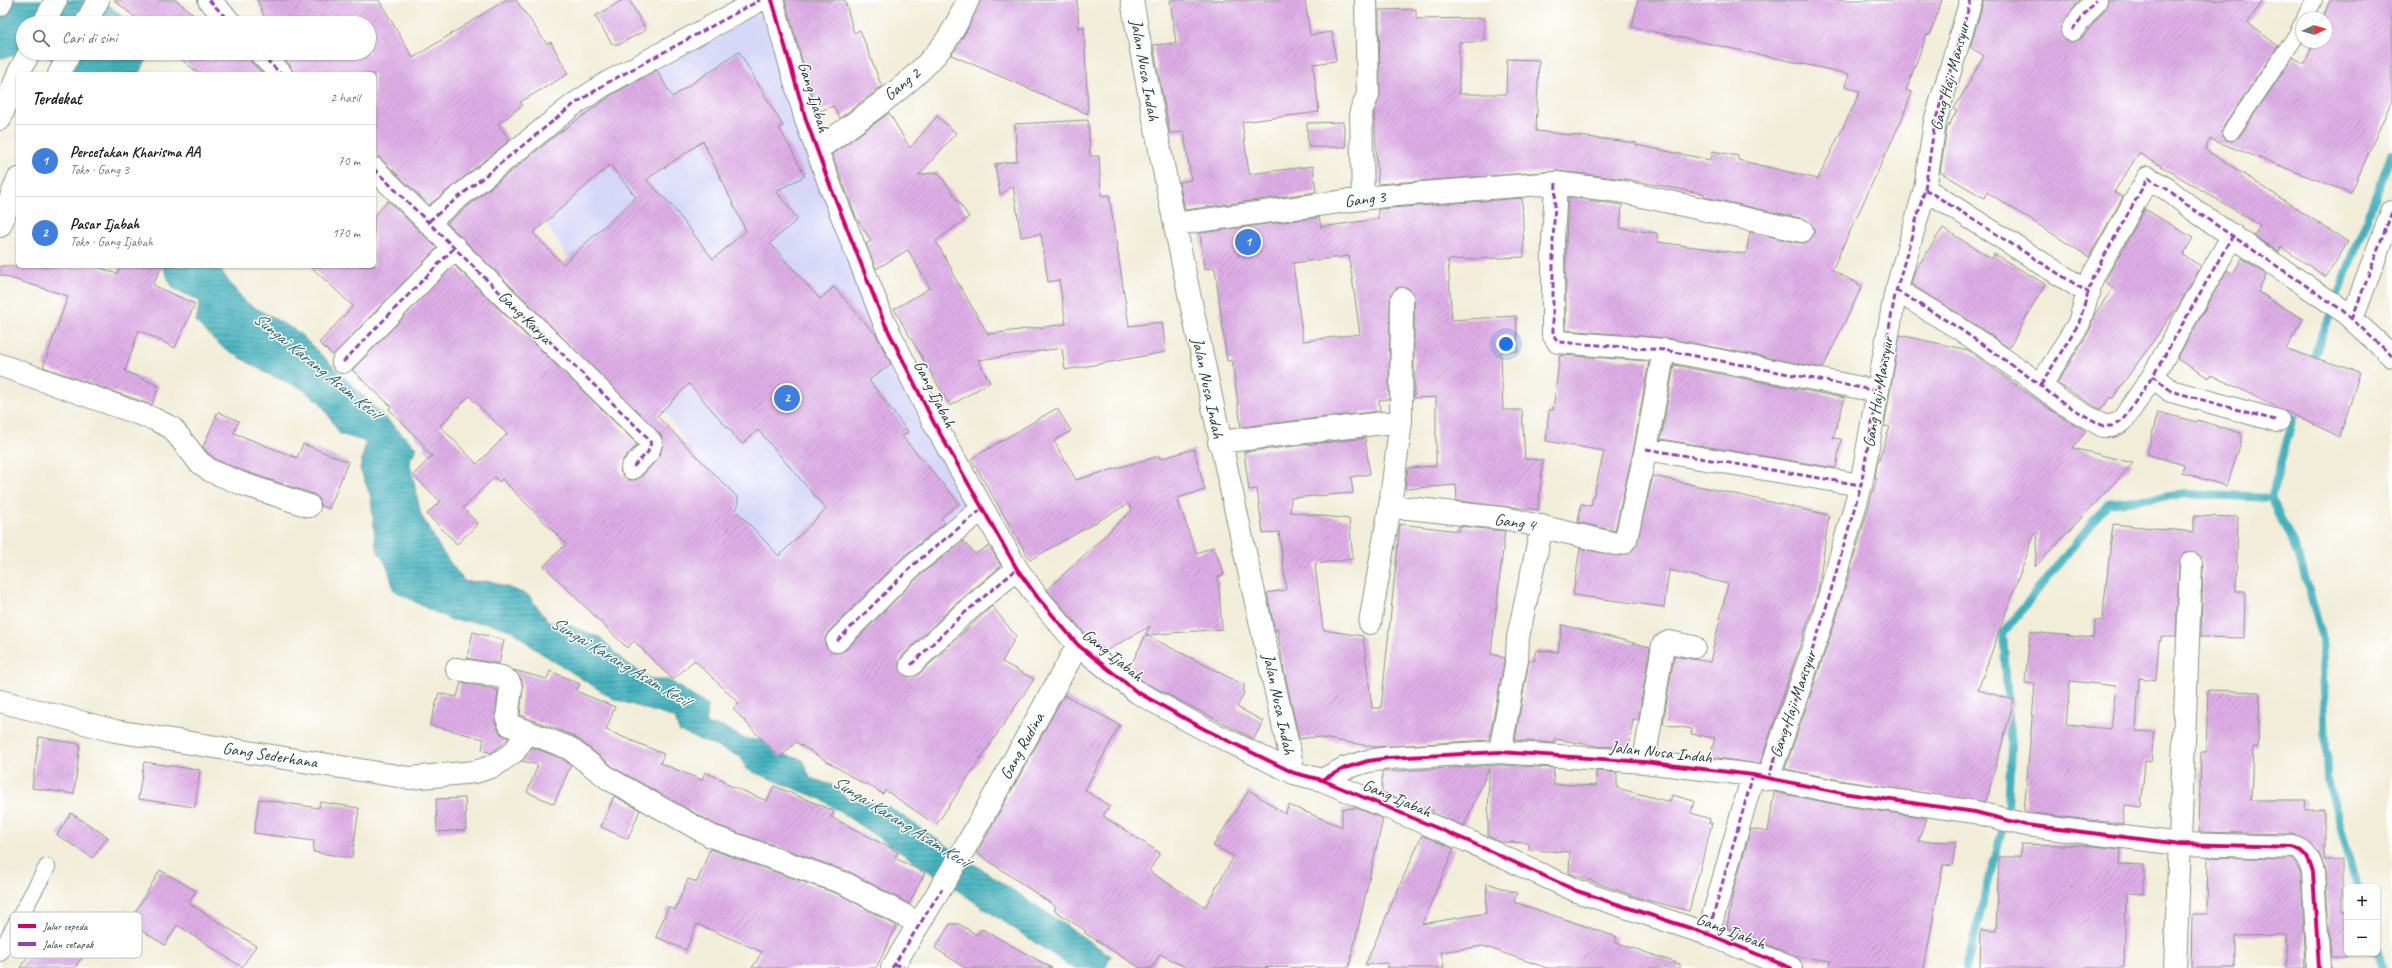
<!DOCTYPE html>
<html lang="id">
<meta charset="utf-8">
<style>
:root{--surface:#fff;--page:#f6f6f6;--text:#202124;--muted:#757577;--line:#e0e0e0;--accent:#c8321e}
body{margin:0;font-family:Caveat,sans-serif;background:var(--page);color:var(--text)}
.controls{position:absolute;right:12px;bottom:12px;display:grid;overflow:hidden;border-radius:6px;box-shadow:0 1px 3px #0004}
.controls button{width:36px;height:36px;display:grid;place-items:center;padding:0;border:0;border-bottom:1px solid var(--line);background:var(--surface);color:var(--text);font:20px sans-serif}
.compass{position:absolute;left:2296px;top:12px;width:36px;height:36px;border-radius:50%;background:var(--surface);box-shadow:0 1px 3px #0004;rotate:86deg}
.you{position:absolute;left:1506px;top:344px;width:14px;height:14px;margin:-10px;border:3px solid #fff;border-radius:50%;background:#1a73e8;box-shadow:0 0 0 6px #1a73e833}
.badge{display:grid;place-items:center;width:26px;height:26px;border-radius:50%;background:var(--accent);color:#fff;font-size:13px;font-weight:700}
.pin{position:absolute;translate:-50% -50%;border:2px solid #fff;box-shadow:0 1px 4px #0006}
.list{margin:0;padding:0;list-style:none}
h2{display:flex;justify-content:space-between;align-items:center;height:52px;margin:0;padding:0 16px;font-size:17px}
h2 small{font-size:13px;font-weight:400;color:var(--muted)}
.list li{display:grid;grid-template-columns:26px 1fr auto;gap:12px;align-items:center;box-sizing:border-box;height:72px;padding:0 16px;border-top:1px solid var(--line)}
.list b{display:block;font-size:15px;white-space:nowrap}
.list p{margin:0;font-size:13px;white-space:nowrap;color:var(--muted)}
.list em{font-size:13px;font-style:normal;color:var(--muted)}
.icon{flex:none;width:22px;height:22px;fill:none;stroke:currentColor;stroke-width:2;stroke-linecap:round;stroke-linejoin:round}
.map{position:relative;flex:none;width:2392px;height:968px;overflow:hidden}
.search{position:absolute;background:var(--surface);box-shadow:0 1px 3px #0004;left:16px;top:16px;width:360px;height:44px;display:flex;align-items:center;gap:10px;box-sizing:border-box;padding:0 14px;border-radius:22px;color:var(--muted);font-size:15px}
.panel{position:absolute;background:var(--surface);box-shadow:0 1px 3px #0004;left:16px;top:72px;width:360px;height:196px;border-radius:6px}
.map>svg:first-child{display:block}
.built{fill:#d6d7f8}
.water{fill:url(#water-rules);stroke:#317879}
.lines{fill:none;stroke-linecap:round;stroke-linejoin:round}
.stream{stroke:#43b2be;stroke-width:8}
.building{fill:url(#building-hatch);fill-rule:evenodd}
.service-casing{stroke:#889586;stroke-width:18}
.minor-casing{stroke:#889586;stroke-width:24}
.trunk-casing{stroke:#889586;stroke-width:24}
.service{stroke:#fff;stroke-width:16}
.minor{stroke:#fff;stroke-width:22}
.trunk{stroke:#fff;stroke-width:22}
.quiet{stroke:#8e44ad;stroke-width:3;stroke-dasharray:6 3;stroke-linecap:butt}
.cycleway-casing{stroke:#fff;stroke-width:6}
.cycleway{stroke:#d6006c;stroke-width:4}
.labels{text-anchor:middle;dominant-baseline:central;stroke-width:3;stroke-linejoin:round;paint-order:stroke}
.street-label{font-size:17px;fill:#1f3d34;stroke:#fff}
.water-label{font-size:18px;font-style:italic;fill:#2c6664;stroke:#fff}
.key{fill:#fff;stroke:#bcc5c2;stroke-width:1}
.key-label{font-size:11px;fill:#1f3d34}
</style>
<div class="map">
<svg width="2392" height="968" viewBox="0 0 2392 968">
<defs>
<pattern id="water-rules" width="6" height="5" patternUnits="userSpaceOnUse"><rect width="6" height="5" fill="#43b2be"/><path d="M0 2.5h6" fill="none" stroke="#37929b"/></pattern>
<pattern id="building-hatch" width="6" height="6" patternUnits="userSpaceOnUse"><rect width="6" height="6" fill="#dfaee7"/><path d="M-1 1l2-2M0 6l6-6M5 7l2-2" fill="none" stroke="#b48fbc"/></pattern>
</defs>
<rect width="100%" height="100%" fill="#fff"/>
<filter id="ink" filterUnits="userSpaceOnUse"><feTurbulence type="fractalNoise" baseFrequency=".025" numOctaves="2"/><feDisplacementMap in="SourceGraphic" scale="8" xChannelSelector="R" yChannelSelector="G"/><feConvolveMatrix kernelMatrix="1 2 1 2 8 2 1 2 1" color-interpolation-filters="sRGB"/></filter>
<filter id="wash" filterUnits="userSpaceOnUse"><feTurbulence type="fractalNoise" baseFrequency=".012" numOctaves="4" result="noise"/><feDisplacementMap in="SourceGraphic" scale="16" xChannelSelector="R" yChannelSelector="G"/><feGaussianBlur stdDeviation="0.9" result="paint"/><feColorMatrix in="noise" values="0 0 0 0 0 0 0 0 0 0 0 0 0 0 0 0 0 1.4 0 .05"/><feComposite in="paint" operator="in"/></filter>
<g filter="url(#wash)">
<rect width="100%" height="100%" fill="#f1edd8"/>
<path class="built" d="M764,4l100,283 104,222 -153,137 -305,-479 109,-81z"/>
<path class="water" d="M0,0h103l26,23h-106v30h124l2,3 -11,18h-60l-23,-14 -23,-7 -32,5z
M162,266h55l28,36 53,30 119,117 -8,11 12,55 22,38 22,29 25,-1 38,14 21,27 17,2 35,14 26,26 25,16h17l39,26 -2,19 17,2 22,12 16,1 21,14 21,6 7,18 22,7 18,16h11l28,6 222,149 -6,12h-32l-252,-169 -75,-30 -5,-12 -62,-26 -4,-13 -61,-19 -79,-50 -23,-19 -25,-7 -35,-3 -24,-11 -34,-19 -6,-22 -12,-21 -5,-50 -11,-28 6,-27 -26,-8 -19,-31 -20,-15 -35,-15 -45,-27 -25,-24 4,-21 -27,-13z"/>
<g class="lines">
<path class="stream" d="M2310,367l82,-214
M2271,498l26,-94
M2377,949l7,19
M1966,968l42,-160 3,-60 -8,-115 105,-130 78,-9 85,4 28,58 23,79 5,142 30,110"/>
</g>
<g id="blocks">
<path class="building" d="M114,0h62l18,15 -7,8h-45z
M257,0h122l34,58 92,-58h11l31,44 4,-2 17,32 -48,28 3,3 -25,19 12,16 -81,65 -55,-53v-78h-81l-3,-9 -12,-12h91v-30h-102z
M623,0h6l17,30 -26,14h-8l-17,-28z
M785,0h60l9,33 6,-3 22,57 -7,3 1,1 -36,27 -7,-12 -16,6z
M980,0h97l2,28 5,-1 4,87 -137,-59 16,-25z
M1170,0h135l5,35 22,-3 4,29 -23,3 6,48 -77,10 7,52 64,-8 3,26 -131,18 -6,-28 12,-2 -7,-48 -14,1 -17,-88 23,-2z
M1638,0h304l-12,35 -3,-1 -21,56 6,2 -10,27 -70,151 30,16 -39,82 -157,-30 -100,-8v-89l2,-44 54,8 -2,23 37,5 1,9 88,12 4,-22 49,11h7l8,-9v-6l-9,-9 -101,-22 1,-3 -80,-15 -67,-8 -180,13 -4,-72 6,-17 -1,-85 37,-1v10l68,-1v24h-25v52h47l1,-35 32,1 -3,71 101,12 -1,2 75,15 2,-9 25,5v4l80,19 42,-87 -15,-6 4,-12 -217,-47z
M1984,0h96l-20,28 4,11 7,3 11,-4 24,-30 2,-8h155l-15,23 30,23 -55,81v9l8,5 8,-4 54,-80 11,8 10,-23h12v-24h-3l7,-18h62v100l-41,93 -141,-54 -5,10 143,93 -22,35 -45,-30 -2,5 -25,-16 6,-11 -121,-72 -25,39 9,5 -34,60 -102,-65 -3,6 -44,-26 7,-44 10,-17 -3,-2 30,-53 -14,-9z
M739,52l44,74 -4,1 26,49 -29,15 22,28 -28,24 50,56 14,-12 42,48 15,29 -22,16 39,52 -6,4 57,67 -18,15 4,5 -41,33 -76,76 -3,6v7l9,8 12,-3 75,-76 42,-33 12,13 14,-8 12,20 -49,41 -50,49 -3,6v6l9,9 11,-3 73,-68 24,30 -14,26 32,17 -98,146 -51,-35 -2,4 -17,-11 -1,2 -69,-43 -16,16 -47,-49 6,-6 -45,-43 -21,20 -39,-39 -7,7 -83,-82 22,-22 -64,-65 -3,3 -4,-5 -32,31 15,16 -21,20 -30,-30 13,-13 -27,-26 19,-19 -9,-8 2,-2 -36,-37 2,-3 -39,-36 102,-105 181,177 2,3 -14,14 -3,12 8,9h7l6,-3 19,-21 3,-15 -2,-6 -214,-212 108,-87 58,-42 44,-24 15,27zM703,141l43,90 -33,28 -46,-59 -21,-20zM610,165l26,32 -73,67 -30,-31zM689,384l53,60 16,-14 68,79 -47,47 -44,-47 3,-3v-8l-81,-82zM469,396l38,38 -30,30 -37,-38z
M174,53h74l3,9 12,12h-64z
M889,113l21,35 27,-32 19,17 -37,42 19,-3 31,45 -33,24 16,29 -1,1 37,63 78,-10 -7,-44 -11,2 -7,-48 -20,3 -8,-52 -13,10 -5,-31 22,-3 -2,-37 73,-4 2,36h9l2,40 8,-1 20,131 33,-4 4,30 -101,18 -3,-22 -84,12 12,22 -40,24 -56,-97 36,-21 -22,-38 -32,19 -10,-25 5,-3 -15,-24 -24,-63z
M1343,122l3,25h-38l-1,-24z
M1522,198l2,59 -76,3 2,32 2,28 64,-4 2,35 -17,1 2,58h19l3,49 18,1 -5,50 -81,-9 -1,-16 -51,4 3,-21 28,-2v-69l-22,1v-99l-1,-6 -5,-5h-12l-6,11 -1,100 -10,1 1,11 -139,16 -9,-67 -5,1 -12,-93 -11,1 -4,-36 119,-16 2,10 57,-8v-10zM1349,256l11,78 -57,7 -10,-78z
M388,201l49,47 -104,107 -14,-12 34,-37 -43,-40h64v-50z
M2145,209l48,29 -10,17 18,11 -21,37 -68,96 -2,-2 -9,13 -44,-27 33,-53 4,-15 19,-27 -8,-7z
M1943,228l49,31 2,-5 51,30 -36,64 -46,-32 -52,-32 4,-14z
M2242,258l24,16 -8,18 45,27 -17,30 74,23 -20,65 -129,-62 -2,3 -32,-19 50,-89 6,4z
M0,266h95l22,8 4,-8h41l-9,19 42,19 -20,44 -36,-18 -14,41 34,15 -7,19 -109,-38 25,-71 -68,-21z
M1900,335l68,15 84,61 34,20 -13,17 60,15 -98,104 3,-34 -3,-1 -57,158 36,10 -28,102 -142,-21 -59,-12 49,-143 43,-148h-2l2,-13 13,-38 -6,-1z
M1560,355l89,6 -15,86 -19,84 -37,-9 3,-18 10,2 13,-55 -58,-10 3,-31h4z
M1674,365l171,33 -12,40 8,1 -5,29 -175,-29z
M1057,408l14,23 -17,10 22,39 83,-24 1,3 34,-10 11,41 -28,8 19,55 18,-6 10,28 -6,2 4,52 -76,6 98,50v8l-7,14 26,14 -9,18 -110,-57 -15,-13 21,-43 -44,25 -19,-15 -40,-46 85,-80 -4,-6 -98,56 -59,-101z
M218,412l21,9 -5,12 63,25 6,-14 45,18 -19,47 -8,-3 -2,-8 -6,-4 -69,-23 -27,-11 -9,-7 -5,-6z
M2158,412l39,10 1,-2 43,13v9l-14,44 -45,-13 2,-8 -37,-11z
M1365,438l5,36 -19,3 2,16 -62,5 -1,14 59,7 4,40 -38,5 8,66 40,6 9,72h9l19,-184 59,7v-5l46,5 -14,123 14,4 -16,82 -113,7 -61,-10 -16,2 -15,-68 -7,-43 -2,4 -8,-39 19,-3 -7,-58 -16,2 -6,-45 -8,1 -5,-38z
M1653,476l176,39 -11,76 -58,173 -50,-7 5,-19 -24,-4 1,-5 -29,-5 11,-68 36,6 18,-78 -59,-14 -5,37 -91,-12 7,-47 37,8 8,-1 11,-9z
M2194,516l44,1 -2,74h9l-1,47 -43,-1 2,-73 -6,-11h-12l-6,11 -3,73h-15v4h-2l-3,39 -17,-2 -3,53 18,1 -3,30 -6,-1 -4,46 -16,-2 -2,19 -99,-12 11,-128 -10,-1 5,-51 63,6 2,-18 7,1 11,-97 81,8zM2070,681l46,5 -5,43 -45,-4z
M1562,625l88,22 -12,73 -5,-1 -4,29 -32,-2 -42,-7v4l-40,-3 14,-80 5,1 2,-11 22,2z
M473,632l31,8 -5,24 -32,-6z
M513,670l34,9 3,-8 30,13 -4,7 39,16 -9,23 58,24 -4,9 42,17 3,-8 20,9 -1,2 43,18 7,-15 60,25 -3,6 67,35 -3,6 30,15 -16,31 -59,-32 -134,-47 -100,-56 -42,-33 -54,-21 3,-31 -2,-6z
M461,682l37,8 -3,33 6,11 8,4 -18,15 -9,-3 2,-11 -54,-14 9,-32 18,4z
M2208,690l52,2 -2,56 -5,-1 -2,53h55l-1,10h19v50h18v51h5v46h-16l-6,-86 -5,-16 -8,-11 -19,-10 -94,-2 2,-80h5z
M1064,695l56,30 -35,65 24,16 -6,10 57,37 -11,18 56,36 29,-51 -21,-10 36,-56 36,24 4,-9 53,22v-18l15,-1 26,11 -34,148 -162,1 -27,-14 -8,14h-12l-55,-35 1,-2 -32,-21 2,-3 -79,-54z
M39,737l41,7 -6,50 -42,-6z
M532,747l31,12 8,6 -17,39 -27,-12 11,-27 -16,-4z
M144,762l56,8 -5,37 -57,-8z
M1500,765l54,3 -1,16 43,2v-15l21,2v15l53,14 2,-7 22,6 -3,12 19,6 -1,4h3l-23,88 -49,-13 -71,-25 1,-21 -41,-2v-7l-29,-1 -12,-6 1,-68 -25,58 -32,-13 1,-3 -16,-4 -35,-14v-20z
M1774,792l66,13 87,13 -9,23 38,1 -4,24 -9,-1 -19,103h-95l1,-7 -35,-5 -68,-28 6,-37 18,-62 17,3z
M614,796l26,14 -12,29 -27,-12z
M465,798l1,32 -29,2 -1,-33z
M259,799l60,9 1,-6 39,6 -7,50 -39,-6 1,-11 -60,-8z
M71,813l37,24 -15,21 -36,-23z
M1422,835l32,14 -32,75 64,-11 1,-30 30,10 -3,9 103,35 -2,5 65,22v4h-133l-64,-22 -42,6 3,16h-56l-1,-5 -22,2z
M2021,844l74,2 26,3 -1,15 24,1v29l-18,-1 -2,75h-144l1,-38 15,1 3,-74h21z
M710,849l131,46 56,31 -21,42h-124l10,-16 -65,-28 -11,26 -30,-13 12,-30 7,3 13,-31 9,3z
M2208,857l83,2 4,3 6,12 5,94h-19l-1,-33 -51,1v32h-44l1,-54h15z
M160,870l36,21 -7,12 67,43 -14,21 -65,-42 -12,20 -36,-22z
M49,924l38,25 -12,19h-55z
M950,924h9l18,11 5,-6 70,39h-87l-30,-20z"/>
</g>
</g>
<g filter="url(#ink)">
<use href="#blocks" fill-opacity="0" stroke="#889586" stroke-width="1"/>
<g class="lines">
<defs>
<path id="service" d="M2305,18l9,-18
M2231,132l65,-96 6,-12
M0,953l47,-86"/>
<path id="minor" d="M209,0l22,23
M772,0l34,120 25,68 53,134 50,101 83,146 21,29 40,47 59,47 67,37 90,44 28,7 146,61 109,50 131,43 83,34
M1132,0c46,259 105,516 162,773
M2072,30l24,-30
M260,53l21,21
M817,150c40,-30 105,-71 131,-112 8,-12 14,-25 20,-38
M374,169l270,265 7,9 -3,9 -16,16
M1556,183l-3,58v93l5,8 106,8 213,41
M1925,189l164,104
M1363,199l-2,-88 7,-16 -2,-95
M429,221l144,-116 34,-22 153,-83
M1175,224l209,-28 172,-13 63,8 183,40
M2233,235l-80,141 18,15 107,30
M1896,290l61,37 75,52 28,22 43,25h9l10,-5 31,-45
M1402,299l-1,122 -11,85 119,13 107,25 7,-1 3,-4 20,-90 18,-99
M2352,319l40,-107
M343,362l112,-115
M0,365l154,54 18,9 27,34 12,9 29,12 69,23
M2041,385l38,-62 14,-47 55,-98 19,11 27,21 148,100 50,46
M1219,442l182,-21
M1646,449l215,36
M1370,623l20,-117
M837,641l76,-76 69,-56
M911,665l50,-49 56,-47
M457,669l45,8 7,5 2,6 -4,30 3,7 59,23 40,31 102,57 135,48 72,39
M0,701l115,30 295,47 65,-6 19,-6 20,-14 13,-19
M1500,752l17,-93 1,-22 24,-111
M1644,762l19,-117 6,-3 25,5
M1768,779l54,-157 39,-137 34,-190 30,-106 10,-67 36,-122
M1322,780l23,-12 23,-7 21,-3 111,-6 144,10 109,13 89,18 133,19 51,13 154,19 113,3c14,4 16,12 20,25l6,96
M1708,934l45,-159
M892,968l73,-120 113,-203
M2175,968l16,-404"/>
<path id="trunk" d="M0,5l2,-5
M44,23l12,-23
M86,23l12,-23
M18,74l11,-21
M59,74l11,-21
M0,119l18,-44
M0,226l18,-47"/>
</defs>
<use href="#service" class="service-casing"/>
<use href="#minor" class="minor-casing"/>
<use href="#trunk" class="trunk-casing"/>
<use href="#service" class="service"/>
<use href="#minor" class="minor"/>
<use href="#trunk" class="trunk"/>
<path class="quiet" d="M209,0l22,23
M2072,30l24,-30
M260,53l21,21
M374,169l270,265 7,9 -3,9 -16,16
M1556,183l-3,58v93l5,8 106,8 213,41
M1925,189l164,104
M429,221l144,-116 34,-22 153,-83
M2233,235l-80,141 18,15 107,30
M1896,290l61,37 75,52 28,22 43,25h9l10,-5 31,-45
M2352,319l40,-107
M343,362l112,-115
M2041,385l38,-62 14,-47 55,-98 19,11 27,21 148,100 50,46
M1646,449l215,36
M837,641l76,-76 69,-56
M911,665l50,-49 56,-47
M1768,779l54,-157 39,-137 34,-190 30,-106 10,-67 36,-122
M1710,935l-2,-1 45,-159
M894,964l10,4
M892,968l50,-79"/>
<defs>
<path id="cycleway" d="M772,0l34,120 25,68 53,134 50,101 83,146 21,29 40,47 59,47 67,37 90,44 28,7 146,61 109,50 131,43 83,34
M1322,780l23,-12 23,-7 21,-3 111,-6 144,10 109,13 89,18 133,19 51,13 154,19 113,3c14,4 16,12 20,25l6,96"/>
</defs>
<use href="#cycleway" class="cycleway-casing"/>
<use href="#cycleway" class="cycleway"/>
</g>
</g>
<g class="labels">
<g class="street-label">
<text transform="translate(1145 70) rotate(80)">Jalan Nusa Indah</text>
<text transform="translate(1950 76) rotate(-75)">Gang Haji Mansyur</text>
<text transform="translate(902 84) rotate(-39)">Gang 2</text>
<text transform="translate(814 97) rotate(73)">Gang Ijabah</text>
<text transform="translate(1365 199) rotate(-7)">Gang 3</text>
<text transform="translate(525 317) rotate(45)">Gang Karya</text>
<text transform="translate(1208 388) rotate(78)">Jalan Nusa Indah</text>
<text transform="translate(1878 392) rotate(-80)">Gang Haji Mansyur</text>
<text transform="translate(935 394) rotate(63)">Gang Ijabah</text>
<text transform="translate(1515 522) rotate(9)">Gang 4</text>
<text transform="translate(1113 655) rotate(39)">Gang Ijabah</text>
<text transform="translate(1279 704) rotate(78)">Jalan Nusa Indah</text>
<text transform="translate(1793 704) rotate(-71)">Gang Haji Mansyur</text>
<text transform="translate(1022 746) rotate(-61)">Gang Rudina</text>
<text transform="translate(1661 752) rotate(6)">Jalan Nusa Indah</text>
<text transform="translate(270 755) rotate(9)">Gang Sederhana</text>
<text transform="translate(1397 798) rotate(23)">Gang Ijabah</text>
<text transform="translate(1731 931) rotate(21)">Gang Ijabah</text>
</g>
<g class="water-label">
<text transform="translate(317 365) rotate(39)">Sungai Karang Asam Kecil</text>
<text transform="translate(620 661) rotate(31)">Sungai Karang Asam Kecil</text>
<text transform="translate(901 821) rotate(32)">Sungai Karang Asam Kecil</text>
</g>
</g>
<rect x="10" y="912" width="132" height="46" rx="6" class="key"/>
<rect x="18" y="924" width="18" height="4" fill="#d6006c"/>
<rect x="18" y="942" width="18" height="4" fill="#8e44ad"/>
<g class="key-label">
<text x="43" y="930">Jalur sepeda</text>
<text x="43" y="948">Jalan setapak</text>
</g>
</svg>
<div class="controls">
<button>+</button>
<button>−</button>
</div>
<svg class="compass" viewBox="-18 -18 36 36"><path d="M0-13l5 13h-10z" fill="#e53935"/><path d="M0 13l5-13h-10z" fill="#757577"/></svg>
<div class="you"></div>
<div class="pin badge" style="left:1248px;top:242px;background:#3f7fe0">1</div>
<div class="pin badge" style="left:787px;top:398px;background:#3f7fe0">2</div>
<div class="search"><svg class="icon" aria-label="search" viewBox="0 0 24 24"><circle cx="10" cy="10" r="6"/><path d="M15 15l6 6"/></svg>Cari di sini</div>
<section class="panel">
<h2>Terdekat<small>2 hasil</small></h2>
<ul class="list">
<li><span class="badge" style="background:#3f7fe0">1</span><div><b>Percetakan Kharisma AA</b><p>Toko · Gang 3</p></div><em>70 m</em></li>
<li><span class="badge" style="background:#3f7fe0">2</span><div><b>Pasar Ijabah</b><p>Toko · Gang Ijabah</p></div><em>170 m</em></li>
</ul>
</section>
</div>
